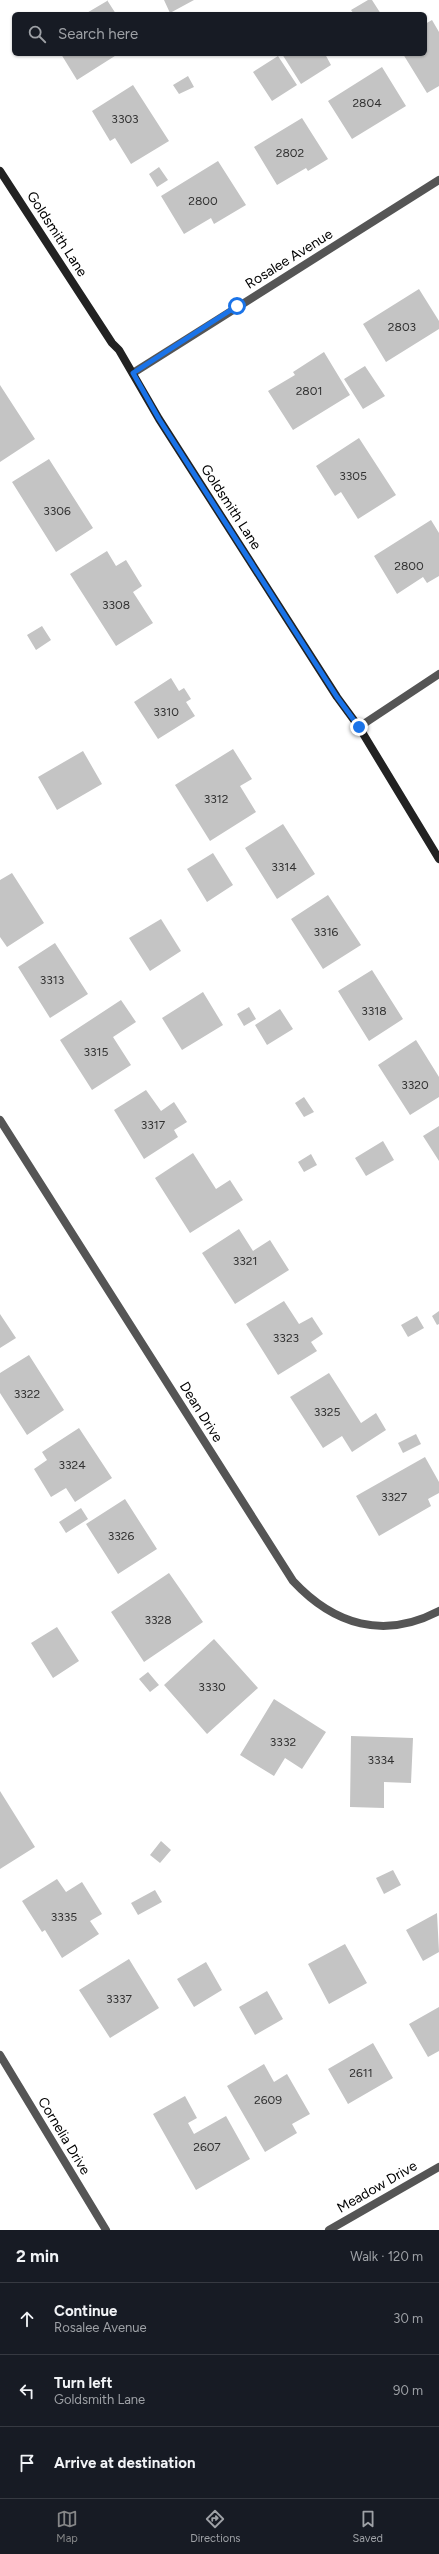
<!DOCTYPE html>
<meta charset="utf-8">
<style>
:root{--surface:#171b24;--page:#242831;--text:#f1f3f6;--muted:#9ea1a6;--line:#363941;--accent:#858687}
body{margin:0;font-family:Figtree,sans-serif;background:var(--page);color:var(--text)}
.stop{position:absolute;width:12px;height:12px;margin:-9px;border:3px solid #1a73e8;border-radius:50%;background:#fff}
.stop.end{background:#1a73e8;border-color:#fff;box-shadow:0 1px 4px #0008}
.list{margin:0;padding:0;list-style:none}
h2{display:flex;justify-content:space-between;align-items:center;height:52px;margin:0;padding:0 16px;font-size:17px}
h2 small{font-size:13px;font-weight:400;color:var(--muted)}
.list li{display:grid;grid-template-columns:26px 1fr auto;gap:12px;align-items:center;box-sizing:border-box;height:72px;padding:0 16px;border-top:1px solid var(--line)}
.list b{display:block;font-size:15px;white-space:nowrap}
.list p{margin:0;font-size:13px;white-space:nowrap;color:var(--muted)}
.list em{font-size:13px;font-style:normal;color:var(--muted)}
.icon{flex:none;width:22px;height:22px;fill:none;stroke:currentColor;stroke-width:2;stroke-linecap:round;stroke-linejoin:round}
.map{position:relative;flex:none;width:439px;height:2230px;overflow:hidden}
.search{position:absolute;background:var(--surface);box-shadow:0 1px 3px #0004;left:12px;right:12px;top:12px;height:44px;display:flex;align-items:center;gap:10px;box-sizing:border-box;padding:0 14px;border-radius:6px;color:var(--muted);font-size:15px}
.sheet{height:268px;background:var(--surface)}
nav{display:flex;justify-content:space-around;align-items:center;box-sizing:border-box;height:56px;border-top:1px solid var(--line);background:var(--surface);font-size:11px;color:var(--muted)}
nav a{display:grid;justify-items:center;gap:2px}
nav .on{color:var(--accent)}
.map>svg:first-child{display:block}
.building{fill:#c4c4c4}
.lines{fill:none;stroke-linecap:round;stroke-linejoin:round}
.street{stroke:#555;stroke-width:8}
.secondary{stroke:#222;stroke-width:8}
.route{stroke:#1a73e8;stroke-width:5}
.labels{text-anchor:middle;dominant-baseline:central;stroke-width:3;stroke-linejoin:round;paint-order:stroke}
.number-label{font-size:12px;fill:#313131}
.street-label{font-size:14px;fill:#000;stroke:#fff}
</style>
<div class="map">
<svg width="439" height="2230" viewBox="0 0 439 2230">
<rect width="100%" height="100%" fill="#fff"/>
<path class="building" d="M107,0l9,14h-31l22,-13z
M164,0h30l-24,13z
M368,0h4l9,14h-27l-3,-4z
M432,20l7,12v54l-12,7 -24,-39h22v-30z
M61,54h57l-41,26z
M282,54h43l6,11 -30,19z
M278,56l19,29 -25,16 -19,-29z
M382,67l24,39 -54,33 -24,-38z
M188,76l6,11 -15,7 -6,-9z
M133,85l36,56 -38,23 -16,-26 -5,3 -18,-30z
M302,118l26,41 -20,12 -2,-3 -29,17 -23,-38z
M218,161l28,44 -32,19 -3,-6 -27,16 -23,-38z
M159,167l9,13 -11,7 -8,-13z
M419,289l20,32v8l-53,33 -23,-38z
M324,352l26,43 -57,35 -25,-39 27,-16 -2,-3z
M365,366l20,30 -22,13 -19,-30z
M0,385l35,54 -35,23z
M359,438l37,57 -38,24 -17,-27 -6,4 -19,-30z
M49,459l44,69 -37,24 -44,-70z
M431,520l8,13v43l-12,7 -4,-6 -26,17 -23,-38z
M107,551l9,15 10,-6 16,26 -9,6 20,31 -37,23 -46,-72z
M42,626l9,14 -15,10 -9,-15z
M171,678l8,13 5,-3 2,3 5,8 -5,3 9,14 -37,23 -24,-37z
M233,749l19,30 -12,7 16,26 -46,29 -35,-56z
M83,751l19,33 -45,26 -19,-33z
M283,824l32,50 -38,25 -32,-51z
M213,853l20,32 -26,17 -20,-33z
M12,873l32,50 -37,24 -7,-10v-57z
M328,895l33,50 -38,24 -32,-50z
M161,919l20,32 -31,20 -21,-33z
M55,943l33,51 -38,24 -32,-51z
M372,970l31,49 -34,22 -31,-50z
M203,992l20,33 -41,25 -20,-32z
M121,1000l15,22 -23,15 18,28 -39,25 -32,-50z
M249,1007l7,12 -12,7 -7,-12z
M280,1009l13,20 -26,16 -12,-20z
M416,1040l23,37v20l-29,18 -32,-50z
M146,1090l15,21 13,-9 13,20 -13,8 4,7 -34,22 -30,-49z
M304,1097l10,15 -10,5 -9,-14z
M439,1126v35l-16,-25z
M383,1141l11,19 -28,16 -11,-18z
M193,1153l23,36 14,-9 13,20 -53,33 -35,-55z
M311,1154l6,11 -13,7 -6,-10z
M239,1229l14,22 17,-11 19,30 -54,34 -33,-51z
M284,1301l15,23 13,-7 11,17 -12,8 6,9 -39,24 -32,-51z
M439,1311v13l-2,1 -5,-9z
M0,1314l16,24 -16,10z
M417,1316l7,12 -16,9 -7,-12z
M29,1355l35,55 -37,25 -27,-42v-20z
M329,1373l32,50 15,-10 10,17 -34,22 -10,-16 -19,12 -33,-51z
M79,1428l33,50 -37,24 -9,-14 -15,9 -17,-28 13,-9 -5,-8z
M416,1434l5,10 -18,9 -5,-10z
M425,1457l14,25v11l-11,6 3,7 -52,30 -23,-40z
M125,1499l32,50 -39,25 -32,-50z
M81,1508l7,11 -22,14 -7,-11z
M169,1573l34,49 -59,40 -33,-50z
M57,1627l22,34 -26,17 -22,-35z
M214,1639l44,49 -51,46 -43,-49z
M148,1672l11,13 -9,7 -11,-13z
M274,1699l52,33 -24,37 -17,-11 -11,18 -34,-21z
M351,1736l62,2 -2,45 -27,-1v26l-34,-1z
M0,1791l35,56 -35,22z
M161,1841l10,9 -11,13 -10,-8z
M393,1870l8,15 -17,9 -8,-16z
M57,1879l9,13 16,-10 20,32 -12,7 9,13 -37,24 -17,-28 -3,2 -20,-31z
M155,1890l7,12 -24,13 -7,-12z
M437,1913l2,39 -16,9 -17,-31z
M345,1944l22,39 -38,21 -21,-40z
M129,1959l30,49 -49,30 -31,-48z
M206,1962l16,28 -28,17 -17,-28z
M267,1991l16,28 -28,16 -16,-28z
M439,2007v44l-11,6 -19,-33z
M373,2043l20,35 -45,26 -20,-35z
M264,2064l10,18 13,-8 23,40 -18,10 5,9 -32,19 -38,-66z
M185,2096l12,22 -9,5 6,11 32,-18 24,43 -54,31 -43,-76z"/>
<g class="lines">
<path class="street" d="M133,373l306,-193
M359,727l80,-53
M0,1120l293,461c41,44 91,59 146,30
M0,2055l106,175
M329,2230l110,-63"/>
<path class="secondary" d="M0,171l112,172 7,7 40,69 178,278 22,30 80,132"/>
</g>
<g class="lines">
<path class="route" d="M237,306l-104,67 26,46 178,278 22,30"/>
</g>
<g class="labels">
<g class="number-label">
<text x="367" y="103">2804</text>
<text x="125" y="119">3303</text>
<text x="290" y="153">2802</text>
<text x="203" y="201">2800</text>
<text x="402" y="327">2803</text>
<text x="309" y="391">2801</text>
<text x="353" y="476">3305</text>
<text x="57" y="511">3306</text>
<text x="409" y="566">2800</text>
<text x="116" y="605">3308</text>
<text x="166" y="712">3310</text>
<text x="216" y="799">3312</text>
<text x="284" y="867">3314</text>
<text x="326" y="932">3316</text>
<text x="52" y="980">3313</text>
<text x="374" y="1011">3318</text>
<text x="96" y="1052">3315</text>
<text x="415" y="1085">3320</text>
<text x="153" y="1125">3317</text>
<text x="245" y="1261">3321</text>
<text x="286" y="1338">3323</text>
<text x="27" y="1394">3322</text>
<text x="327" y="1412">3325</text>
<text x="72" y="1465">3324</text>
<text x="394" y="1497">3327</text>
<text x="121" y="1536">3326</text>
<text x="158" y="1620">3328</text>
<text x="212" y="1687">3330</text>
<text x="283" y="1742">3332</text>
<text x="381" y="1760">3334</text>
<text x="64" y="1917">3335</text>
<text x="119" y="1999">3337</text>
<text x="361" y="2073">2611</text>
<text x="268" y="2100">2609</text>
<text x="207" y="2147">2607</text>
</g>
<g class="street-label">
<text transform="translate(57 234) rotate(57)">Goldsmith Lane</text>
<text transform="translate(289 259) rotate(-32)">Rosalee Avenue</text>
<text transform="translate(231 507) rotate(57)">Goldsmith Lane</text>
<text transform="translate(201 1412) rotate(58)">Dean Drive</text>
<text transform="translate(64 2136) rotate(59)">Cornelia Drive</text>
<text transform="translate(377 2187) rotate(-30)">Meadow Drive</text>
</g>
</g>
</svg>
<div class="stop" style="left:237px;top:306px"></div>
<div class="stop end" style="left:359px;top:727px"></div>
<div class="search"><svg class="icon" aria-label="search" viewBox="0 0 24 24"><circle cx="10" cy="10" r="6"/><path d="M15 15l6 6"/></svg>Search here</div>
</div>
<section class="sheet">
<h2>2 min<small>Walk · 120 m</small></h2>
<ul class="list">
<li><svg class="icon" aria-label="ahead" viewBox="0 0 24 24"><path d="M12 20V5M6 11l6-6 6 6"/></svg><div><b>Continue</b><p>Rosalee Avenue</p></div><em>30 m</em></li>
<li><svg class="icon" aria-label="left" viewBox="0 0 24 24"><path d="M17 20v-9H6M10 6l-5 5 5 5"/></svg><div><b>Turn left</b><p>Goldsmith Lane</p></div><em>90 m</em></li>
<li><svg class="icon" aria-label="arrive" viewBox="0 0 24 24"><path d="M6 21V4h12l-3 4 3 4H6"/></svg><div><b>Arrive at destination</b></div></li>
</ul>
</section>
<nav>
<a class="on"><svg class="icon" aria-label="map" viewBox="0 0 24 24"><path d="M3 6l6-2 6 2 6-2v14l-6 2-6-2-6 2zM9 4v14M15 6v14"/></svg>Map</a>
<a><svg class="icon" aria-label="directions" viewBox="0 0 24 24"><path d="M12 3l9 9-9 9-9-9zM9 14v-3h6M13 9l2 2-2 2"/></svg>Directions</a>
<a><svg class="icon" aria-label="saved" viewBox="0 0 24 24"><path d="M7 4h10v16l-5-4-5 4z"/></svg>Saved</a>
</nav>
